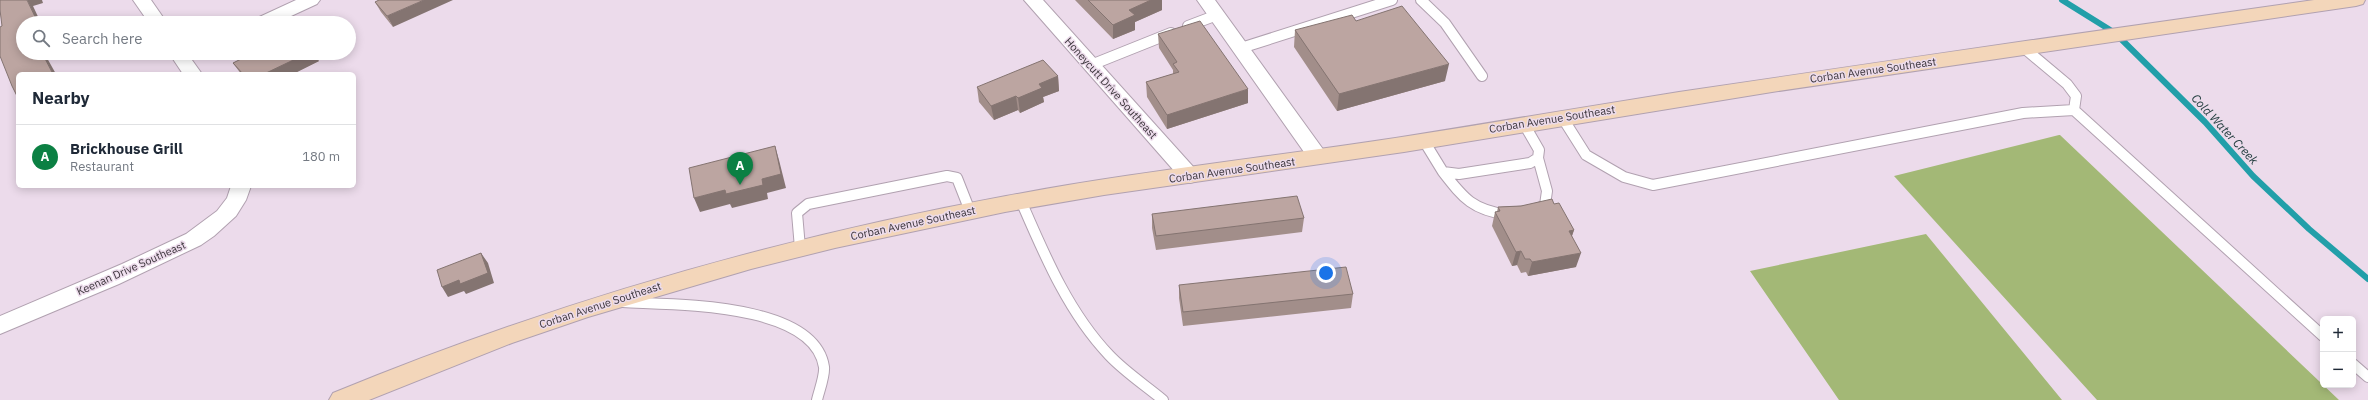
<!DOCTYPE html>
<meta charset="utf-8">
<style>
:root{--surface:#fff;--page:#f6f6f7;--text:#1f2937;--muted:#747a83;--line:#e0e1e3;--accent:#0b8043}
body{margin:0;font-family:"IBM Plex Sans",sans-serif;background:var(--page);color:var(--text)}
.controls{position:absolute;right:12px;bottom:12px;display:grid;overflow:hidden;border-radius:6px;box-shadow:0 2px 10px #0003}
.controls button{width:36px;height:36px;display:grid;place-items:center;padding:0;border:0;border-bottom:1px solid var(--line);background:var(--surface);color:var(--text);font:20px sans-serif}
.you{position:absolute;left:1326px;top:273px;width:14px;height:14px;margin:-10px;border:3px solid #fff;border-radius:50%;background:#1a73e8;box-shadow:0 0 0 6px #1a73e833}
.badge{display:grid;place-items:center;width:26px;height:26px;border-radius:50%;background:var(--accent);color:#fff;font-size:13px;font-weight:700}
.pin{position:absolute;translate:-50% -33px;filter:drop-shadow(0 1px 2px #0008)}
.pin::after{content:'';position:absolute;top:21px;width:14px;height:12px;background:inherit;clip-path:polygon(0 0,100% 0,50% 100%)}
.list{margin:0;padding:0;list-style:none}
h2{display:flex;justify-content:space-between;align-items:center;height:52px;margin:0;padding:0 16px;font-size:17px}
h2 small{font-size:13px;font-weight:400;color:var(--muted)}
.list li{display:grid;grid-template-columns:26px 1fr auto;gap:12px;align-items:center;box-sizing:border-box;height:64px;padding:0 16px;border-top:1px solid var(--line)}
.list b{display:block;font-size:15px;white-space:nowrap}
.list p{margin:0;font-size:13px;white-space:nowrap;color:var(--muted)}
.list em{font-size:13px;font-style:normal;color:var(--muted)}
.icon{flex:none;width:22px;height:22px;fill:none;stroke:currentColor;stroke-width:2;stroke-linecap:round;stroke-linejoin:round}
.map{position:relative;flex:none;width:2368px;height:400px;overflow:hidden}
.search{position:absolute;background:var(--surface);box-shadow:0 2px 10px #0003;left:16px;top:16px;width:340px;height:44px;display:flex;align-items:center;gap:10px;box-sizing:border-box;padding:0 14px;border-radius:22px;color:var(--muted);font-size:15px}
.panel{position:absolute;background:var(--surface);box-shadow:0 2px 10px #0003;left:16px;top:72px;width:340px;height:116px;border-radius:6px}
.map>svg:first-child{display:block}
.green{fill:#a3b876}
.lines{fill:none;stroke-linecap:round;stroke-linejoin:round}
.stream{stroke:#229fa9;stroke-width:6}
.lane-casing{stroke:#b1a1b0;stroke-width:12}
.street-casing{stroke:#b1a1b0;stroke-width:2}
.secondary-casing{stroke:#b1a1b0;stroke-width:2}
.lane{stroke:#fff;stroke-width:10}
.street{fill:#fff;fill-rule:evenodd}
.secondary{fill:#f3d6ba;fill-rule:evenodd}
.wall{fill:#a28e8a}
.shaded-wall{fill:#847471}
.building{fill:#bca5a1;stroke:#847471}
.labels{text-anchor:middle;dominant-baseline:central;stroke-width:3;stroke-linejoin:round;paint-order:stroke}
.street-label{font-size:11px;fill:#3b353b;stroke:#ecdbeb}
.water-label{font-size:12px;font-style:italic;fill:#274143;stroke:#ecdbeb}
</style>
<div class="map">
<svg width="2368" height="400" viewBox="0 0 2368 400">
<rect width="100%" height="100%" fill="#ecdbeb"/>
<path class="green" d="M2059,135h1l279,265h-242l-203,-224z
M1926,234l136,166h-223l-89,-129z"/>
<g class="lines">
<path class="stream" d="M2062,0l53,33 90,89 48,54 56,53 59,50"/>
<defs>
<path id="lane" d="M1421,0l24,23 37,53
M1188,26l29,-11
M1241,48l151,-48
M1091,65l80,-32
M2074,110l249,226
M1562,117l24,38 38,22 29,8 370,-72 51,-3 2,-14 -9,-12 -43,-36
M1424,141l19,31 16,2 71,-11 8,-5 1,-8 -15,-26
M1538,158l9,33 -2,14 -6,3
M1443,172c21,27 30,38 65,43
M1021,201c23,53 47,111 88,154 16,17 36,30 54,45
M800,248l-3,-35 11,-9 139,-28 10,2 13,33
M623,302c50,3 191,0 201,65 1,9 -5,24 -7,33
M2353,364l15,13"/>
<path id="street" d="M133,0h18l16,23h-18z
M296,0h24l-3,4 -41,19h-24l3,-4z
M1024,0h19l154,171 3,5 -3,5 -7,2 -7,-2z
M1197,0h18l110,152 3,5 -3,5 -7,2 -7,-2z
M169,53h18l15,21h-19z
M231,186h20l-5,14 -10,16 -22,20 -13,9 -82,39 -119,50v-18l122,-52 64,-30 31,-23 10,-13z"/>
<path id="secondary" d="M2314,0h51l-2,4 -7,2 -584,86 -368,60 -300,43 -99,17 -170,36 -84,21 -163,48 -76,26 -143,57h-40l4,-7c219,-90 440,-154 673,-197 133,-25 268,-39 402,-60 91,-14 181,-30 271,-44 212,-32 423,-62 635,-92z"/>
</defs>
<use href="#lane" class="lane-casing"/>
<use href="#street" class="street-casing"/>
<use href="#secondary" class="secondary-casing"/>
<use href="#lane" class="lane"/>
<use href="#street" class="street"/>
<use href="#secondary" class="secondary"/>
</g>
<path class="wall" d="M379,0l14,27 -12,-15 -6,-10z
M1075,0h87v10l-27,12v8l-22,9z
M1356,21l89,60 -108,30 -43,-64 1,-17z
M1158,34l90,69 -81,26 -20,-32 -1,-15 27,-8v-4l-14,-22z
M257,56l62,5 -26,13h-52l-8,-11z
M1058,76l1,15 -16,6 1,5 -24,11 -2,-3 -24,10 -15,-18 -2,-15z
M1554,204l20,26 -2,6 4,31 -48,9 -2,-4 -5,1 -4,-8 -5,1 -20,-40 3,-14h2l1,-5z
M1152,214l152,4 -2,14 -146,18 -4,-22z
M1179,285l174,9 -2,14 -168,18 -4,-28z"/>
<path class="shaded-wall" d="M27,0h15l1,3 -10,3 8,17h-3z
M424,0h29l-60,27 -6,-11z
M1151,0h11v10l-27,12v8l-22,9v-14l16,-15z
M42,53h6l2,4 -3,1 9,16h-3z
M308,53h6l5,8 -26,13h-29z
M1449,64l-4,17 -108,30 2,-17z
M1058,76l1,15 -16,6 1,5 -24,11 -2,-15 21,-14z
M1248,89v14l-81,26v-14z
M1016,96l2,14 -24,10 -3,-14z
M775,146l4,14 7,28 -19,5 1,6 -36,9 -2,-4 -30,8 -6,-14 68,-19z
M1574,230l-5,14v-13z
M1521,251l-4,14 -5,1 4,-14z
M481,253l7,10 6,20 -28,11 -2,-3 -16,6 -6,-10z
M1581,253l-5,14 -48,9 4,-14z"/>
<path class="building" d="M0,0h27l11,23h-15v30h19l11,21h-35v24l-6,-12 -12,-30v-29l2,-1 -2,-16z
M379,0h45l-37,16 -12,-14z
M1088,0h63l-22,10 6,5 -22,10z
M1402,6l47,58 -110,30 -44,-64 57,-15 4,6z
M1200,21l48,68 -81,26 -21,-33 33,-10 -6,-8 4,-2 -19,-28z
M253,53h1l3,3 7,-3h44l-44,21h-21l-10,-11z
M1043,60l15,16 -19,8 3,4 -24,10 -2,-2 -25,10 -14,-19z
M775,146l6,28 -19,5 1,6 -37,9 -1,-4 -31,8 -5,-30z
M1297,196l7,22 -148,18 -4,-22z
M1552,199l2,5 5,-1 15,27 -5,1 12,22 -49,9 -2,-3h-5l-4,-8 -5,1 -21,-40 5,-1 -2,-4 23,-1z
M481,253l7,20 -28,11 -1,-4 -17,7 -5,-17z
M1346,267l7,27 -170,18 -4,-27z"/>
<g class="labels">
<g class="street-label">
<text transform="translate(1873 70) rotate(-8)">Corban Avenue Southeast</text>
<text transform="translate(1111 88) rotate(48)">Honeycutt Drive Southeast</text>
<text transform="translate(1552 119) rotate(-9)">Corban Avenue Southeast</text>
<text transform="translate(1232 170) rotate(-8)">Corban Avenue Southeast</text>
<text transform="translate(913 223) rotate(-12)">Corban Avenue Southeast</text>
<text transform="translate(131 268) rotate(-24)">Keenan Drive Southeast</text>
<text transform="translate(600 305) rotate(-18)">Corban Avenue Southeast</text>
</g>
<g class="water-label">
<text transform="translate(2225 129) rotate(47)">Cold Water Creek</text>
</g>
</g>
</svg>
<div class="controls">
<button>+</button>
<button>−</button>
</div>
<div class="you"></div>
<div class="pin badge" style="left:740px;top:185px">A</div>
<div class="search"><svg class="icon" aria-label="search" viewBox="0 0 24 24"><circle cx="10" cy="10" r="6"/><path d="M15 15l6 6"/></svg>Search here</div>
<section class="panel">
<h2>Nearby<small></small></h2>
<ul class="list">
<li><span class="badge">A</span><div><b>Brickhouse Grill</b><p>Restaurant</p></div><em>180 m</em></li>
</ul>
</section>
</div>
